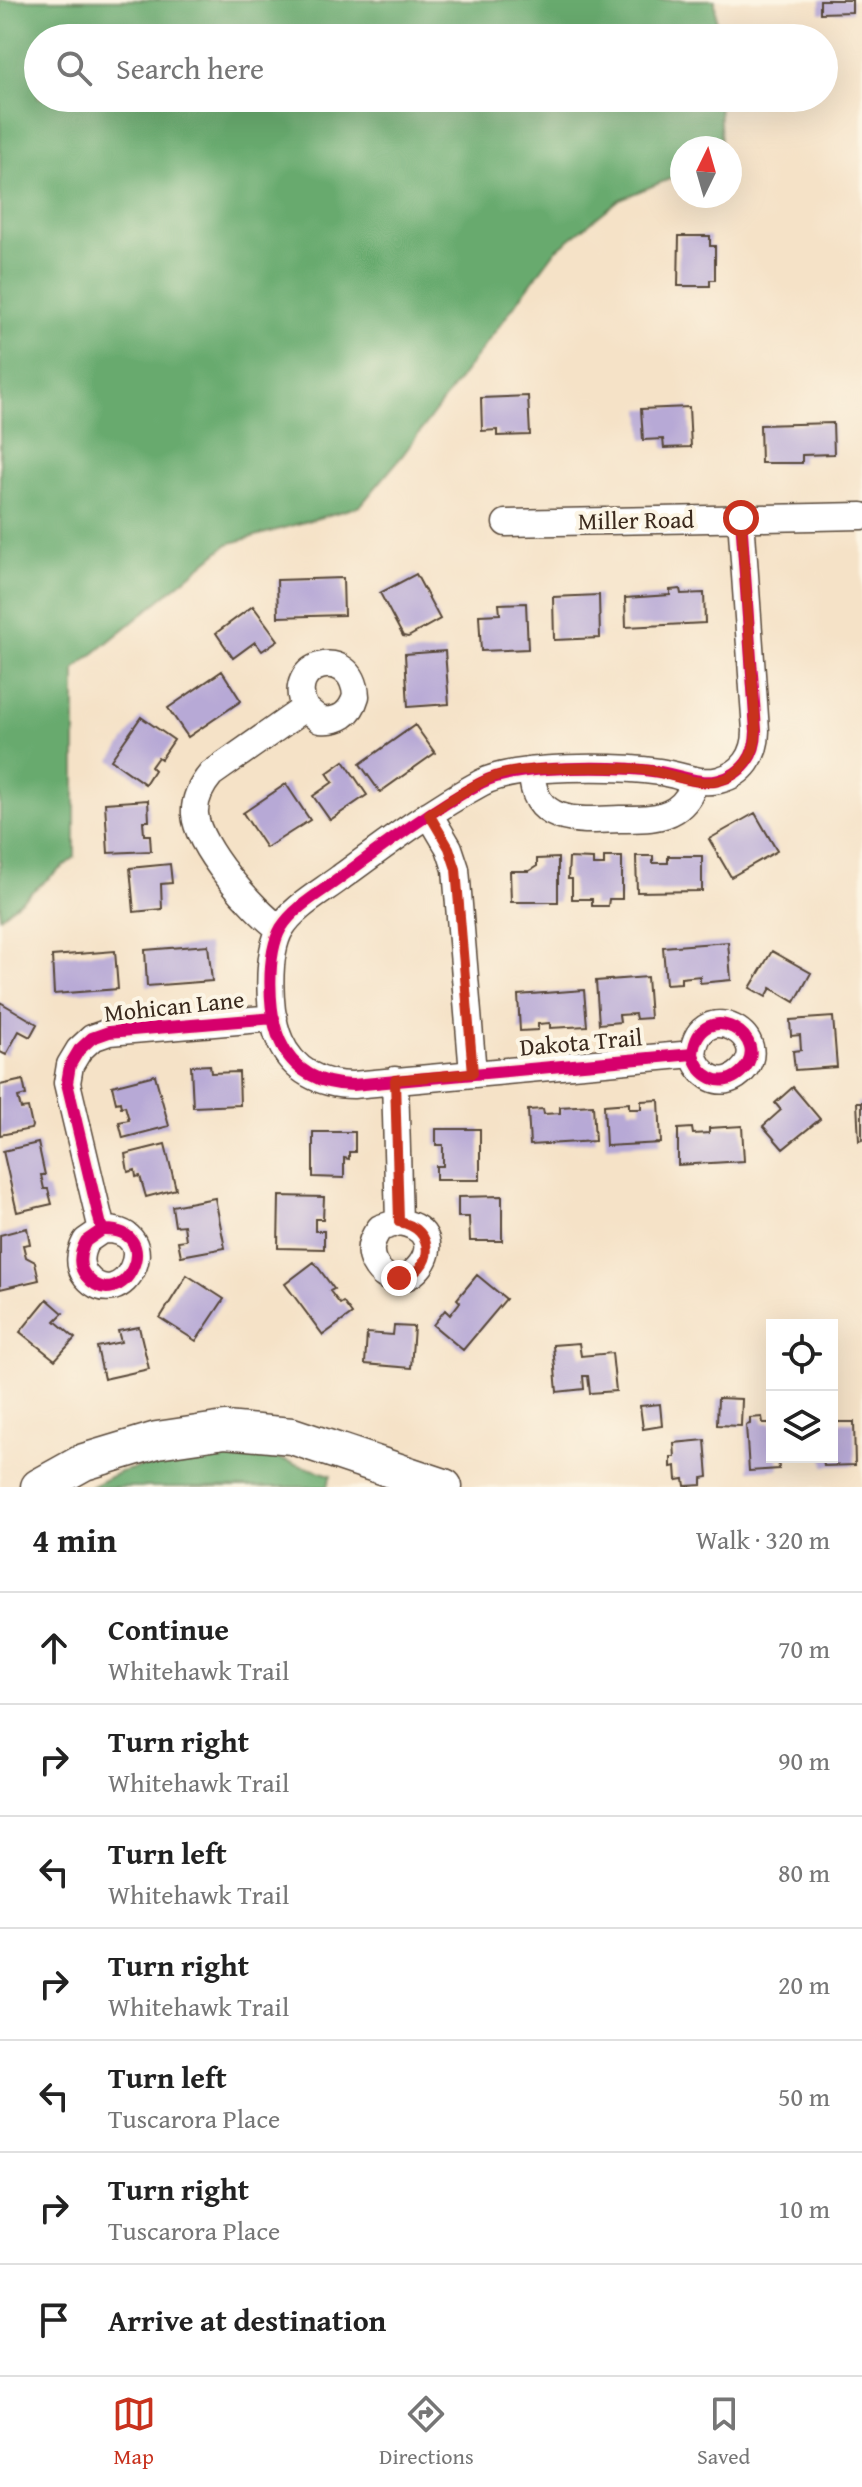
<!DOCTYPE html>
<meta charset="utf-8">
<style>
:root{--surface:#fff;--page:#f2f2f2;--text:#222;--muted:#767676;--line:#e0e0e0;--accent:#c8321e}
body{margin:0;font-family:"Gentium Book Plus",serif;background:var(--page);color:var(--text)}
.controls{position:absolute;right:24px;bottom:24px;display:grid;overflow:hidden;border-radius:0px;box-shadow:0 8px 32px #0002}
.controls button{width:72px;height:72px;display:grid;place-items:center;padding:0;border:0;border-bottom:2px solid var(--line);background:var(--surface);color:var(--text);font:40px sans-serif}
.compass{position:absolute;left:670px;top:136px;width:72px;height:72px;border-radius:50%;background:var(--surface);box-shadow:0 8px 32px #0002;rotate:5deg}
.stop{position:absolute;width:24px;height:24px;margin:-18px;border:6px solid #c8321e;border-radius:50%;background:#fff}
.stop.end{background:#c8321e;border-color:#fff;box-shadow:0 2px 8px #0008}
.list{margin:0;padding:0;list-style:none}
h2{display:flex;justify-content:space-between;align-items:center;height:104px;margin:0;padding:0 32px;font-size:34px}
h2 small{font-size:26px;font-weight:400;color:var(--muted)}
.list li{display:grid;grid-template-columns:52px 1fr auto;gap:24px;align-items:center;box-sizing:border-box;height:112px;padding:0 32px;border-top:2px solid var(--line)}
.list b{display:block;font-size:30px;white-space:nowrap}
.list p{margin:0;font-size:26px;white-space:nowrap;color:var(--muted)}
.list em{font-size:26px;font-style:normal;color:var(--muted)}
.icon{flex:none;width:44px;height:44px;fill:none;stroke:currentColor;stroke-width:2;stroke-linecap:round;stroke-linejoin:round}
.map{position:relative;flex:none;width:862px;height:1487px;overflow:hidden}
.search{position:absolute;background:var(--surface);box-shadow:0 8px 32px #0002;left:24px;right:24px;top:24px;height:88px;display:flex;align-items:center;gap:20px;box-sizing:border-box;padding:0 28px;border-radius:44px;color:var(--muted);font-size:30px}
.sheet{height:888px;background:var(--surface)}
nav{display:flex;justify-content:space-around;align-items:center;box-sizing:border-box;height:112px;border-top:2px solid var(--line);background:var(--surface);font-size:22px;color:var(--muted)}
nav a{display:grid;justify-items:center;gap:4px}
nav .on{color:var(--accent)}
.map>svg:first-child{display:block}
.forest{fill:#68aa6e;stroke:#526a46;stroke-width:2}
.building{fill:#b7a9d6}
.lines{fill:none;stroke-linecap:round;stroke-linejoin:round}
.minor-casing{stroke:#574637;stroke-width:29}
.secondary-casing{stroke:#574637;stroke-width:39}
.minor{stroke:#fff;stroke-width:26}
.secondary{stroke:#fff;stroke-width:36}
.cycleway-casing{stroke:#fcf5e5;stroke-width:17}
.cycleway{stroke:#d6006c;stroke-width:12}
.route{stroke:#c8321e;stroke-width:10}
.labels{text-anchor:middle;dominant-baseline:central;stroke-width:8;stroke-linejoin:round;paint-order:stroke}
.street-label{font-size:24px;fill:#3b2a1e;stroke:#fcf5e5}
</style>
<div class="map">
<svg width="862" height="1487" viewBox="0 0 862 1487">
<rect width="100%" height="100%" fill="#fcf5e5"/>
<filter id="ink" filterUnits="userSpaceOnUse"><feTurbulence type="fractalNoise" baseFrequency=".0125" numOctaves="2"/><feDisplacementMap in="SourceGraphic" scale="16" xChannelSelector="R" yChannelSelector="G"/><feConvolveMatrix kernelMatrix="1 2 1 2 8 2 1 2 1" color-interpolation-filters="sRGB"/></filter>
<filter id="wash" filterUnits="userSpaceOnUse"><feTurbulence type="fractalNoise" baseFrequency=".006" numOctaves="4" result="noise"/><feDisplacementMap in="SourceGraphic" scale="32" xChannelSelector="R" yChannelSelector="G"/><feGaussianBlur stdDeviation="1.8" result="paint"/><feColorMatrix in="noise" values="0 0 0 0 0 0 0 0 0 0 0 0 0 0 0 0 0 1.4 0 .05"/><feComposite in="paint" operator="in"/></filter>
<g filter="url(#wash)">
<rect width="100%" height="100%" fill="#f5e2c7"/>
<path class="forest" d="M0,0h715l2,38h-679v60h681l2,50h-39v26l-62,25 -64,51 -154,206 -42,50 -132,38 -153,125v188l-75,60z
M200,1452l76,6 55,17 -4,12h-237l30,-15z"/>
<g id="blocks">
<path class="building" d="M820,0h32v12l-32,1z
M679,236h31v10h5v34h-5v6h-32z
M528,396l2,39 -33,1v-6l-15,1 -1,-33z
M689,407l2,40 -27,1 -1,-9 -20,1 -2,-31z
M833,423l1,31 -32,1v8h-41l-1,-38z
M416,574l24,45 -32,18 -5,-1 -23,-43z
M343,578l1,37 -66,2 -1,-37z
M680,589l1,5 23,-1 1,30 -79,4 -1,-29 45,-3v-5z
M599,595l1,43 -46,2 -1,-43z
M526,603l2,46 -47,2 -2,-36 21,-1 -1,-10z
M253,606l25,34 -16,11 -7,-9 -22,16 -17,-25z
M445,651l4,53 -41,3 -3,-53z
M222,671l19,30 -53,36 -20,-29z
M141,717l33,23 -13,19 -3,-2 -7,10 3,3 -9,14 -34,-24z
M415,725l20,28 -55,39 -20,-28z
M344,761l23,34 -37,25 -17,-24 20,-14 -6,-9z
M286,784l24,36 -44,28 -23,-35z
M148,800l1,21h-6l1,14h6l1,16 -43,2 -3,-50z
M755,813l22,38 -46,26 -22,-38z
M636,856h17v7h15v-7h34v35l-65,1z
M604,857h18v42h-13l-1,7h-16v-7h-20v-20h-4l1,-21 24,1v6h11z
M558,858v44h-47l-1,-31h19l8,-5v-7z
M170,864l2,19 -11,1 1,25 -28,3 -4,-44z
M728,942l3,38 -31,3v-7l-19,2v5l-15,1 -3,-37z
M208,945l4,36 -65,5 -2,-36z
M115,951l3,38 -64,5 -2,-38z
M772,951l39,22 -16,29 -24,-14 -5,9 -16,-9z
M647,977l3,41 -14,1 -1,-5 -16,1 1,7 -21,2 -3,-43z
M584,990l3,36 -37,2v-5l-12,1v6l-18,1 -2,-36z
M0,1002l37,22 -7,13 -11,-6 -13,24 -6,-3z
M833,1017l4,50 -42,3 -2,-19 8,-1 -1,-15 -9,1 -1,-16z
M210,1065l1,8 28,-1 1,33 -47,2 -2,-41z
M155,1075l14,51 -46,12 -4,-16 10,-2 -4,-14 -4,1 -1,-5 -4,1 -4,-17z
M23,1080l3,15 -8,2 3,12 7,-1 4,18 -1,3 -31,6v-50z
M793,1087l27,32 -37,30 -20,-23 18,-16 -6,-7z
M659,1100l2,43 -55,3 -2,-41 25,-2v6h12v-8z
M857,1102h5v38l-3,1z
M593,1105l2,36 -65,4 -2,-35 15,-1 1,5 16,-1v-6z
M742,1126l2,35 -66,4v-36l14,-1 1,6 16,-1v-5z
M436,1129h44v51h-44v-14h7v-21h-7z
M313,1132h42v20h-6v7l-5,-1v20l-31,-1z
M38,1143l7,32h-4l3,14h4l4,15 -35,8 -14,-61z
M165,1144l11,45 -30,8 -6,-21 -4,1 -1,-7 -7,2 -3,-18z
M279,1196l45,1 -1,22h-8v12h9v18l-46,-1z
M502,1196v45h-32l-1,-24h-11v-20z
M215,1198l10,50 -44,8 -3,-15 8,-1 -2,-15 -9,1 -3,-20z
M27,1228l3,16 -7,1 3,12 9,5 4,18 -39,9v-54z
M314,1262l20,27 -4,2 10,13 3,-2 9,12 -29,21 -38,-51z
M187,1275l37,24 -28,42 -36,-23z
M477,1275l29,24 -43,51 -30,-25 12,-15 5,5 10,-13 -3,-3z
M47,1299l16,14 -8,8 20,17 -20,22 -35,-28z
M394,1326l20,1 -3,41 -46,-4 2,-31 26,2z
M139,1327l10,42 -45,10 -7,-32 24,-5 -3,-11z
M579,1343l2,13 31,-3 4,38 -26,2 -2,-17h-5l1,13 -27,3 -4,-47z
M718,1398l24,1 -1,27 -24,-1z
M660,1404l2,22 -19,3 -3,-23z
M762,1417l1,6h9v34h6l1,12 -30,2 -3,-46 4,-1v-6z
M832,1422h22l1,43 -31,1 -1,-9h9z
M705,1440l3,37 -6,1v7l-17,1 -1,-7 -7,1 -1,-14 -5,1v-10h4l-1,-14z"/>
</g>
</g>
<g filter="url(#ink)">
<use href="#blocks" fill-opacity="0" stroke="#574637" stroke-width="2"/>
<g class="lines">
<defs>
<path id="minor" d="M506,523l356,-7
M532,771c0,55 48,50 88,48 18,0 39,1 55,-9 11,-7 17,-18 20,-30
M429,814l20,34 7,21 17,204
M280,929c-26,-18 -83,-82 -85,-115 -1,-15 6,-28 16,-40l94,-66 15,12c19,2 31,-6 36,-24 -3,-52 -73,-33 -51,12
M693,1054c6,-61 86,-15 47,19 -19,17 -41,3 -47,-19l-340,31c-32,0 -60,-14 -73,-44 -12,-27 -14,-87 1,-113 13,-21 39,-35 59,-50 46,-34 91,-68 141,-95 35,-19 138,-17 179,-11 20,3 40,13 59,8 24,-6 37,-25 37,-49l-15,-213
M395,1080l4,142 -19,6c-8,10 -13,22 -6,35 26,49 90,-30 25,-41
M102,1230c67,-3 20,90 -16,46 -9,-11 -6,-24 0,-35l16,-11 -35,-147 3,-18 9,-15 13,-12 17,-6 165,-14"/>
<path id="secondary" d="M39,1487l45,-25 73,-22 68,-10 67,6 152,51"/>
</defs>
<use href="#minor" class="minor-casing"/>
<use href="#secondary" class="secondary-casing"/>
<use href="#minor" class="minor"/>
<use href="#secondary" class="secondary"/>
<defs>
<path id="cycleway" d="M693,1054c6,-61 86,-15 47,19 -19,17 -41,3 -47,-19l-340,31c-32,0 -60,-14 -73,-44 -12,-27 -14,-87 1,-113 13,-21 39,-35 59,-50 46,-34 91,-68 141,-95 35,-19 138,-17 179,-11 20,3 40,13 59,8 24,-6 37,-25 37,-49l-15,-213
M102,1230c67,-3 20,90 -16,46 -9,-11 -6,-24 0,-35l16,-11 -35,-147 3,-18 9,-15 13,-12 17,-6 165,-14"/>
</defs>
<use href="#cycleway" class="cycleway-casing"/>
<use href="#cycleway" class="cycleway"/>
</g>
</g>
<g class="lines" filter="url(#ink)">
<path class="route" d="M399,1278c37,-6 37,-50 0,-56l-4,-142 78,-7 -17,-204 -7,-21 -20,-34c22,-14 45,-31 70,-39 26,-9 118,-8 147,-5 23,3 50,16 72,11 24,-6 38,-26 38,-50l-15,-213"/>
</g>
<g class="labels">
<g class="street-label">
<text transform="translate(636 520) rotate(-1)">Miller Road</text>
<text transform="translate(174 1006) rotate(-6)">Mohican Lane</text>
<text transform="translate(581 1042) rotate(-5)">Dakota Trail</text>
</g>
</g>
</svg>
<div class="controls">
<button><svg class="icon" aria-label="locate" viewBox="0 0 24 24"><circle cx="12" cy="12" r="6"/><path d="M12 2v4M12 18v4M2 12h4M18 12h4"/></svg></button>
<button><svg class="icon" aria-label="layers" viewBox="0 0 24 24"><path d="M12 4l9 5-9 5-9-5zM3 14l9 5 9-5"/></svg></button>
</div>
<svg class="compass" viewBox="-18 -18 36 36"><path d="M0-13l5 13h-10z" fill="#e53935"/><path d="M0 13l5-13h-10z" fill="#767676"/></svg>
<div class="stop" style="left:741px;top:518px"></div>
<div class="stop end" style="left:399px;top:1278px"></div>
<div class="search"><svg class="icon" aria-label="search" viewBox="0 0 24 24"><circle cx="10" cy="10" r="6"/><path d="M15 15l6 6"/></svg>Search here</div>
</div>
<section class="sheet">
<h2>4 min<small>Walk · 320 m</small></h2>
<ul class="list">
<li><svg class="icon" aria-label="ahead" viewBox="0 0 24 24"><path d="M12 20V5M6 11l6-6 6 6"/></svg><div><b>Continue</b><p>Whitehawk Trail</p></div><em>70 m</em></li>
<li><svg class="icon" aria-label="right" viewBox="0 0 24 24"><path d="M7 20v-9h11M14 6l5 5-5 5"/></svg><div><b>Turn right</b><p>Whitehawk Trail</p></div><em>90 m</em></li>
<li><svg class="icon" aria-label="left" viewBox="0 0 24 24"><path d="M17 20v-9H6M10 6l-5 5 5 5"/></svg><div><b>Turn left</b><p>Whitehawk Trail</p></div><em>80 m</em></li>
<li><svg class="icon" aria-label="right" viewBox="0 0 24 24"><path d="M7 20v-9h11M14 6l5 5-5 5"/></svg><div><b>Turn right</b><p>Whitehawk Trail</p></div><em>20 m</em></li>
<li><svg class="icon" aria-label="left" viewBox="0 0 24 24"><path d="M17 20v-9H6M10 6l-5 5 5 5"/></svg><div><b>Turn left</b><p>Tuscarora Place</p></div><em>50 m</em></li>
<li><svg class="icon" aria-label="right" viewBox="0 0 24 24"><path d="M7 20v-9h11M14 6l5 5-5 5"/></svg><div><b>Turn right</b><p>Tuscarora Place</p></div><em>10 m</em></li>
<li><svg class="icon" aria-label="arrive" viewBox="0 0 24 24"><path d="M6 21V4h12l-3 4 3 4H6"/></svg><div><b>Arrive at destination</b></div></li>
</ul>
</section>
<nav>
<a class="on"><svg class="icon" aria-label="map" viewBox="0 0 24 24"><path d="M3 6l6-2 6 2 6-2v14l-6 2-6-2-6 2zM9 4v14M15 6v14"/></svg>Map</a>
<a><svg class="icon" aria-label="directions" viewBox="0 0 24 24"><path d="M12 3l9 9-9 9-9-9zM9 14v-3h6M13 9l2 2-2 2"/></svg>Directions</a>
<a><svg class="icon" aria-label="saved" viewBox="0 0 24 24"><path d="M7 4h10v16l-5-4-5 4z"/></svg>Saved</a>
</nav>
